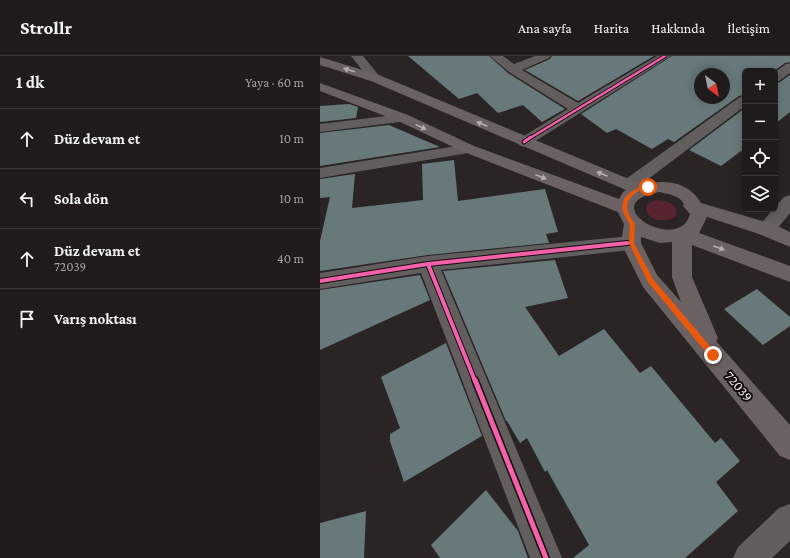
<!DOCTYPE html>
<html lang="tr">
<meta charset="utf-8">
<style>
:root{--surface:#201b1b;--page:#282424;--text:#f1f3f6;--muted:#a2a1a3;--line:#3d393a}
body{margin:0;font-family:"Crimson Pro",serif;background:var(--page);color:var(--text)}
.controls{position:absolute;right:12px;top:12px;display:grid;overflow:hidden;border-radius:6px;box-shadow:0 2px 10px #0003}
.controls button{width:36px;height:36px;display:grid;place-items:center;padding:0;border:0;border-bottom:1px solid var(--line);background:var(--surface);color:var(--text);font:20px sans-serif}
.compass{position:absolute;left:374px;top:12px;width:36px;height:36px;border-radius:50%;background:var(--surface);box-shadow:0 2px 10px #0003;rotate:147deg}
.stop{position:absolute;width:12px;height:12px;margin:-9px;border:3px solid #ea580c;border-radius:50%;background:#fff}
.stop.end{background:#ea580c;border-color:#fff;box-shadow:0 1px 4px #0008}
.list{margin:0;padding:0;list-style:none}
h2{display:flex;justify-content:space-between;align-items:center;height:52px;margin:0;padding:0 16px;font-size:17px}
h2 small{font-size:13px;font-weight:400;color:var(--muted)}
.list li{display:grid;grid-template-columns:26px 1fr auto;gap:12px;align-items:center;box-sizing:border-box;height:60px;padding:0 16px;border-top:1px solid var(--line)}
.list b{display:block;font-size:15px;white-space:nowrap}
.list p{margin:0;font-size:13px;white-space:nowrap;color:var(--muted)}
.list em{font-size:13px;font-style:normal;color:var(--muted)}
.icon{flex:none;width:22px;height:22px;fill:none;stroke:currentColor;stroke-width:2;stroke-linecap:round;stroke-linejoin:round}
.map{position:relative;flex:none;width:470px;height:502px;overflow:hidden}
header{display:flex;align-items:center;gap:24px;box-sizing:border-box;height:56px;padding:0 20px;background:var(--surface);border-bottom:1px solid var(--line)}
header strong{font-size:19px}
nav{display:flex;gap:22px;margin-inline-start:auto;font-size:14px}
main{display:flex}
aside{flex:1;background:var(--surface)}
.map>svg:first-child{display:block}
.green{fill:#58242f}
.building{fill:#68797b;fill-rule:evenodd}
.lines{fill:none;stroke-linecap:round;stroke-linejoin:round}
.minor{fill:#635e5e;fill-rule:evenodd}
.major{fill:#6b6162;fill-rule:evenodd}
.cycleway-far3-casing{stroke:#120c0d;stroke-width:4}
.cycleway-far2-casing{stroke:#120c0d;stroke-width:5}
.cycleway-far1-casing{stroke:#120c0d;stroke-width:6}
.cycleway-casing{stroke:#120c0d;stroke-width:8}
.cycleway-far3{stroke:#f560ab;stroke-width:2.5}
.cycleway-far2{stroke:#f560ab;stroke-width:3}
.cycleway-far1{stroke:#f560ab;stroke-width:4}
.cycleway{stroke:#f560ab;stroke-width:5}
.oneway{fill:#b7adae}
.route{fill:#ea580c}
.labels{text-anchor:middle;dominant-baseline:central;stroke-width:4;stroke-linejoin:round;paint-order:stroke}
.street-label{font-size:14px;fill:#f5ebec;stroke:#120c0d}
</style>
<header>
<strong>Strollr</strong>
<nav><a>Ana sayfa</a><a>Harita</a><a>Hakkında</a><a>İletişim</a></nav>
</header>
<main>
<aside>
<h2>1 dk<small>Yaya · 60 m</small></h2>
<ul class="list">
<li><svg class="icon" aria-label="ahead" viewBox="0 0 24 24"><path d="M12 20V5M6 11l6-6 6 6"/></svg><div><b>Düz devam et</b></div><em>10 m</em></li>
<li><svg class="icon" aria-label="left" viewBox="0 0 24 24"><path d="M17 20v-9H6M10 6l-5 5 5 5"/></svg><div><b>Sola dön</b></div><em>10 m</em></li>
<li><svg class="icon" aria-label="ahead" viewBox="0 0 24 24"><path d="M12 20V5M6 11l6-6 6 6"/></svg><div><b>Düz devam et</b><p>72039</p></div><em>40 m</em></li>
<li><svg class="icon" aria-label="arrive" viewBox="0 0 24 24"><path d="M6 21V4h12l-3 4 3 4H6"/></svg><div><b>Varış noktası</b></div></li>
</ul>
</aside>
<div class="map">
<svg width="470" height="502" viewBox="0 0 470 502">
<rect width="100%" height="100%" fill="#2a2424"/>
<path class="green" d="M336,144c10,0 23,4 20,16 -9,8 -33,5 -29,-10l2,-3z"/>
<path class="building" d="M88,0h81l19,17 57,36 -23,13 -19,-17 -25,8 -21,-20 -18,6z
M232,0h102l-76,45 -53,-31 25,-11z
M352,0h118v6l-5,1 -11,8h-29v24l-6,1 -65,46 -6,-3 -16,10 -36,-20 -9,4 -26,-19zM380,18h24v24h-24z
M470,19v37l-15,12v-41l5,-1z
M29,48l9,3 -2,11 -36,4v-16z
M425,52v40l-24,18 -32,-16z
M69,69l51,22 -120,19v-33z
M134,104l4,41 87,-12 13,43 -12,2 3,9 -121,12 -108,16v-30l10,-44 -10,1v-19l35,-5 -3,34 71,-8 -1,-36z
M235,204l13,38 -43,9 34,49 45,-27 36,44 11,-7 64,77 6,-5 19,23 -24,21 22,29 -53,47h-112l16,-13 -42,-75 -2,2 -18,-34 -7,5 -13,-22h-1l-63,-150z
M100,219l10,25 -110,50v-60z
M437,233l33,28v9l-27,19 -39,-36z
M126,287l36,93 -78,46 -14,-41v-7l10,-6 -19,-51z
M166,434l32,41 10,27h-88l-9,-13z
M46,455l-2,47h-44v-35z"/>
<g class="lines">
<path class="minor" d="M31,0h12l18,22 -2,3h-8z
M170,0h13l11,8 21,-8h16l-2,2 -27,12 56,33 79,-47h14l-142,89 -5,2 -5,-2 -3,-3 3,-3 49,-30 -59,-37z
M470,7v10l-11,8 -4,1v-10l11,-8z
M425,40v10l-110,83 -6,1 -6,-1 -2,-4 2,-4 117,-84z
M83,58l5,1 2,3 -2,3 -88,11v-8z
M149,88l5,2 3,3 -3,3 -154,26v-10z
M470,139v18l-17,21 -7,2 -7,-2 -2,-5 16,-20h2v-2l9,-10z
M311,180l7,2 3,5 -3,5 -7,2 -190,20 121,288h-32l-109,-285 -101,16v-16l108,-17z
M470,448v37l-18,17h-39l5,-11 41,-39z"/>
<path class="major" d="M0,1l59,18 262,109c22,-4 47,-4 60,19l72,21 17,8v15l-31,-13 -52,-17 -8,16 91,33v16l-98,-37v32l26,61 -2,3 74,84v35l-10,-4 -137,-169 -22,-44 3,-19 -6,-12 -154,-60 -66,-31 -78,-30v-8l88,32 66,31 145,53 4,-7 3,-2 -255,-109 -51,-16zM339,136c9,2 20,3 25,12l-1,2 7,8c-10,41 -98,-10 -31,-22zM321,181l19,6 12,-1v35l9,25 -24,-27 -16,-32z"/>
<defs>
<path id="cycleway-far3" d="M210,82l135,-82"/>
<path id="cycleway-far2" d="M204,86l7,-5
M297,188l14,-1"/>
<path id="cycleway-far1" d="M108,208l47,117
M0,225l108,-17 199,-21"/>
<path id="cycleway" d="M155,324l71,178"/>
</defs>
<use href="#cycleway-far3" class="cycleway-far3-casing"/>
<use href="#cycleway-far2" class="cycleway-far2-casing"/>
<use href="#cycleway-far1" class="cycleway-far1-casing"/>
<use href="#cycleway" class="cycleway-casing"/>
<use href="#cycleway-far3" class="cycleway-far3"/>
<use href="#cycleway-far2" class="cycleway-far2"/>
<use href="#cycleway-far1" class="cycleway-far1"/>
<use href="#cycleway" class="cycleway"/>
</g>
<defs><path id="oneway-solid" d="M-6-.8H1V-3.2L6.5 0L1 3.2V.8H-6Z"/></defs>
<g class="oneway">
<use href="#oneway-solid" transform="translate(29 14) rotate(-163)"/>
<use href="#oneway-solid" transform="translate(162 68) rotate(-157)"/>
<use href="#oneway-solid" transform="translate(101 71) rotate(26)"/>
<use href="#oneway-solid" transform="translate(282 118) rotate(-157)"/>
<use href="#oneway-solid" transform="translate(221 121) rotate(21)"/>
<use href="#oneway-solid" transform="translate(399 192) rotate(20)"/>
</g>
<path class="route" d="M328,129l2,1v2l-10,2 -7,5 -5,6 -1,7 2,7 6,9 -1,19 19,36 62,73v5h-5l-62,-75 -19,-39 1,-19c-16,-21 -5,-33 18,-39z"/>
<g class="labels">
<g class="street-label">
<text transform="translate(419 330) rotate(50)">72039</text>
</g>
</g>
</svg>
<div class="controls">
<button>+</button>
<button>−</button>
<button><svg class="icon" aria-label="locate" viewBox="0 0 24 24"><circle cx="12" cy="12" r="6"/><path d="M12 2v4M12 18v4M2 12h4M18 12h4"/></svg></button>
<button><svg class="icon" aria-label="layers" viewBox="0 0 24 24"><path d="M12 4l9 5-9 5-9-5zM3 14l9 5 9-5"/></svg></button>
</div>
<svg class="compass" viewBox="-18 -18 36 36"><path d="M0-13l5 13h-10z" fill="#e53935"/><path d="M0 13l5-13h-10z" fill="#a2a1a3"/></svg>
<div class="stop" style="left:328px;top:131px"></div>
<div class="stop end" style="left:393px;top:299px"></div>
</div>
</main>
